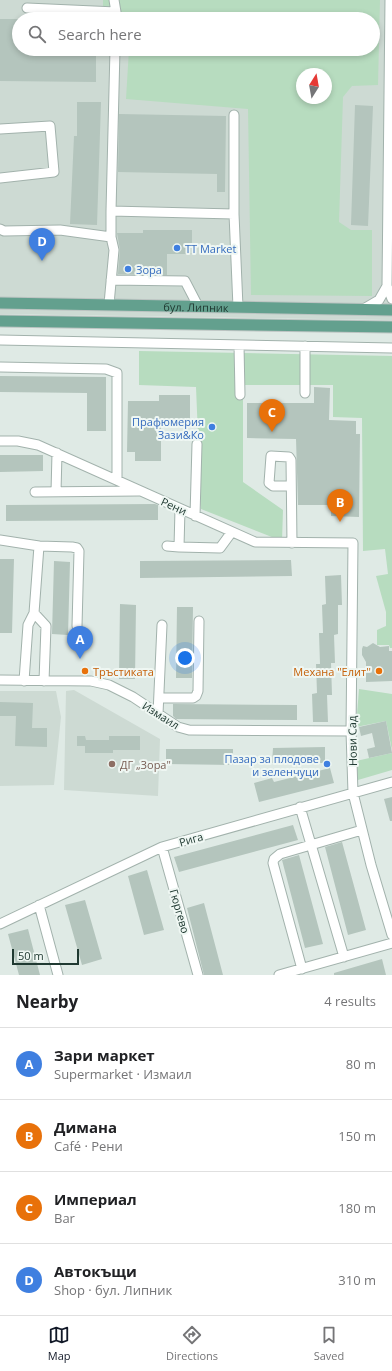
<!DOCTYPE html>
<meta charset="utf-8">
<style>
:root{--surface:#fff;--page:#f6f6f6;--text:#202124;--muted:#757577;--line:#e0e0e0;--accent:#111827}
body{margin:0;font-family:"Open Sans",sans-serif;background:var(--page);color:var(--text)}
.compass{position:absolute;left:296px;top:68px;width:36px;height:36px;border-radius:50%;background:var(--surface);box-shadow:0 2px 6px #0003;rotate:11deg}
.scale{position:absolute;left:12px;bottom:10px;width:67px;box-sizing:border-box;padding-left:4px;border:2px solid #203a32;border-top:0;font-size:11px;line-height:14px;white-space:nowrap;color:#203a32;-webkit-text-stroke:3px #eff7f3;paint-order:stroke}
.you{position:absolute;left:185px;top:658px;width:14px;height:14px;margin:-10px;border:3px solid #fff;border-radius:50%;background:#1a73e8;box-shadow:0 0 0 6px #1a73e833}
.badge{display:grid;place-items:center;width:26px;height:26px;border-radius:50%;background:var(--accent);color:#fff;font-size:13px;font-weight:700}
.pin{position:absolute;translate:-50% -33px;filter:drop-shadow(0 1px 2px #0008)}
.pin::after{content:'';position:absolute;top:21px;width:14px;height:12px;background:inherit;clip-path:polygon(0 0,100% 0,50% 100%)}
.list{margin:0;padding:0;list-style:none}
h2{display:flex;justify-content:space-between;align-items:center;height:52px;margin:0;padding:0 16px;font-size:17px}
h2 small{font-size:13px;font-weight:400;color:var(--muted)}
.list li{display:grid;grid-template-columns:26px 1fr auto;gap:12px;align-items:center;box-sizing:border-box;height:72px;padding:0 16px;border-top:1px solid var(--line)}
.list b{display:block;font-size:15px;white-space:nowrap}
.list p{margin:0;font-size:13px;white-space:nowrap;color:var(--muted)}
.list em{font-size:13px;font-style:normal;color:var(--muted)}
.icon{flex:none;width:22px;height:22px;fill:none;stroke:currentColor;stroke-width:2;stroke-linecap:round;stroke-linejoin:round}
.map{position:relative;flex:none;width:392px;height:975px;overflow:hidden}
.search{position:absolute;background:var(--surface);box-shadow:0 2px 6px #0003;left:12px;right:12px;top:12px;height:44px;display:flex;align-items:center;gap:10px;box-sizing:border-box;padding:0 14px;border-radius:22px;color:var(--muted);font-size:15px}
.sheet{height:340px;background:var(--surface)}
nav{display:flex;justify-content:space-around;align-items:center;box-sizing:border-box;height:56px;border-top:1px solid var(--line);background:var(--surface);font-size:11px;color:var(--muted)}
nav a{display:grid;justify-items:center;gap:2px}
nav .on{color:var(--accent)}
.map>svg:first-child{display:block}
.built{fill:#cddad3;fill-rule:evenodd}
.green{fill:#b7dcbf;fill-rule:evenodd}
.building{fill:#b4c5bd}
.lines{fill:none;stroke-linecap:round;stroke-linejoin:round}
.minor-casing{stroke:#a2b2ac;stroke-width:11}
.major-casing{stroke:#bcc4c2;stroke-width:13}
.minor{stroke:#fff;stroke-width:9}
.major{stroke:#63a08e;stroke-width:11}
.shop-dot{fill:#3f7fe0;stroke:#eff7f3;stroke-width:1.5}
.food-dot{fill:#e8710a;stroke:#eff7f3;stroke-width:1.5}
.education-dot{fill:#8d6e63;stroke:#eff7f3;stroke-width:1.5}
.labels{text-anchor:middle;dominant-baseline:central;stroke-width:4;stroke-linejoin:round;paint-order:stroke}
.shop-label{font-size:11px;fill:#366cbe;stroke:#eff7f3;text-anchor:start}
.street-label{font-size:11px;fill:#203a32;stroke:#eff7f3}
.food-label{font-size:11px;fill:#c56008;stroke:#eff7f3;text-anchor:start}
.education-label{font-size:11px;fill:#785e54;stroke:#eff7f3;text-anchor:start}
</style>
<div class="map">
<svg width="392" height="975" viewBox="0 0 392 975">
<rect width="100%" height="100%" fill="#dfeae5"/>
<path class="built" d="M0,0h392v320l-392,-6zM19,19h354v30h-354zM302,74h24v24h-24z
M74,690l86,49 -2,57 -94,-6 2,-99z
M0,691h56l5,26 -7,68 -54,1z"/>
<path class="green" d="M103,0h277l-2,85 -26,1 -9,11 -4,125 12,8h21v66l-121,-1 -3,-186 -122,-10 3,-50h244v-30h-246l-6,-6h-18zM302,74h24v24h-24z
M139,351l253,5v292h-2l-1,-3h-12v-15l9,-4v-14l-10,-36 12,-2 -3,-25 -22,2 -1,-133 -29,-1v-32h-90v97l40,28 -1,31 -81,-32 -5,-122 -57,-2z
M359,689l33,5v56l-6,-29 -30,6z
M392,753v17l-34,10 -2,-19z"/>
<path class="building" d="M0,19h19v30h77v33l-96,-1z
M77,102h24l-4,123 -27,-1 4,-88h3z
M355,105l18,1 -5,120 -17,-1z
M119,114l107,2 -1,76h-8v-18l-99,-2z
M143,230h49v24h-25v21l-49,-1 2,-24 -3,-17h26z
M0,376l106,1v54h-19v-38l-87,-1z
M314,387l16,1 -1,32 27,1v13h4l-1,83 -28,-1v-11h-33l-2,-66 -49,-1v-35h67z
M159,395h31v29h-29v37h-26v-9h-8l1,-51h31z
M0,455h43v16l-43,1z
M155,504l3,1v15l-152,1v-16z
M0,559h14l-2,74h-12z
M291,560l1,16 -152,2v-17z
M54,561l16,1 -2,73 -16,-1z
M341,575l1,30h-4v29l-4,1 1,28h-4l1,32h-5l1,27h-15l-1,-28 5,-1 -1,-29h4l-1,-31h4l-1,-28 4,-1 -1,-28z
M120,604l16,1 -1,74h-16z
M177,607h16l-1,71h-16z
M373,643l7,4 9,-1v5h3v30l-26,1v-20l-4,-7v-6l1,-3 4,1z
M0,702l33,1 -1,25h15v19l-32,-1 1,-30h-16z
M173,704l124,1v15l-121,-1 -3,-3z
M386,721l6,32 -23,5 -2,-9 8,-2 -3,-14 -11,3 -2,-9z
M77,736h8l1,4h23v-4h31v14h-27v3h-28v-7h-8z
M325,747v16h-53l1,-15z
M166,749h67v16l-67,-1z
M330,768l4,15 -75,19 -5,-19 18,-5 2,4z
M392,797v24h-2l-6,-22z
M293,825l5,15 -119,32 -5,-15z
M342,842l24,88 -18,5 -23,-88z
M299,855l24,89 -18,4 -23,-88z
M147,870l17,60 -20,5 -16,-59z
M85,900l17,59 -20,6 -17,-60z
M204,903l19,72h-19l-17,-67z
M28,929l12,46h-21l-11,-41z
M382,959l4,16h-52v-2z"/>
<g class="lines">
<defs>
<path id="minor" d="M114,0l2,12
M27,8l89,4 -1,7
M234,115v99l4,93
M0,129l50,-3 4,46 -54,6
M111,211l123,3
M0,229l4,2 56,-1 51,7
M111,280l74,1 13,25
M387,286l5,13
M109,304l5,-54 -3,-13v-26l4,-162
M362,310l17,-10 8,-14 3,-286
M0,340l392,8
M239,345l1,50
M0,367l106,2 11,4v107
M305,393v-47
M0,441h18l20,4 217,97 98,1 -2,188 2,62 18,72 21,70
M291,486h-18l-4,-3 2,-27 18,1 2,3 1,83
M35,492l104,-1
M56,492l1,-39
M180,509l-1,38 41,1 11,-15
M195,516l2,-72
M0,540l39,6 -5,67 -6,12 -4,56
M39,546l33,1 5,1 2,3 -2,75
M167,546l12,1
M34,613l12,13 -2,55
M0,680l91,1 18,4 24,12 45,30 11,3 162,1
M159,698h34l3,-2 2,-5 1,-70
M158,714l4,-89
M300,807l44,150
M162,847l36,128
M39,905l19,70
M0,924l162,-77 230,-65
M302,969l-29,-106 1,-4 6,-5 82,-24
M279,975l113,-32"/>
<g id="major">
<path id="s1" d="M0,303l392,7"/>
<path d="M0,321l392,6"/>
</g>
</defs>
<use href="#minor" class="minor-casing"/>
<use href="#major" class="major-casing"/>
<use href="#minor" class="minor"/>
<use href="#major" class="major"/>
</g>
<g class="shop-dot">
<circle cx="177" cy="248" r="4"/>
<circle cx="128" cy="269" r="4"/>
<circle cx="212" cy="427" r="4"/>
<circle cx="327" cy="764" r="4"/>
</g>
<g class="food-dot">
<circle cx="85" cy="671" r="4"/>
<circle cx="379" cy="671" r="4"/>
</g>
<circle class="education-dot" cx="112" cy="764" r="4"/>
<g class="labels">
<g class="shop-label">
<text x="185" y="248">TT Market</text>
<text x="136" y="269">Зора</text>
<text x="204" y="421" text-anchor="end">Прафюмерия<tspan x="204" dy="13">Зази&amp;Ко</tspan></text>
<text x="319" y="758" text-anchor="end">Пазар за плодове<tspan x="319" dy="13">и зеленчуци</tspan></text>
</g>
<g class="street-label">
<text stroke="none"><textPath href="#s1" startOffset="196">бул. Липник</textPath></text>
<text transform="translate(174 506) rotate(25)">Рени</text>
<text transform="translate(161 715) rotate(32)">Измаил</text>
<text transform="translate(352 741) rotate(-91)">Нови Сад</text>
<text transform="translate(191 839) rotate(-16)">Рига</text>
<text transform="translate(180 911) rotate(74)">Гюргево</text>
</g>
<g class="food-label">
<text x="93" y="671">Тръстиката</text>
<text x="371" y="671" text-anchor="end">Механа "Елит''</text>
</g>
<g class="education-label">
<text x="120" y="764">ДГ „Зора"</text>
</g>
</g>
</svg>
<svg class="compass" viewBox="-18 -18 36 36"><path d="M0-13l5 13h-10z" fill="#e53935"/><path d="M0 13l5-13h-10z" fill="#757577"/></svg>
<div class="scale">50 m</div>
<div class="you"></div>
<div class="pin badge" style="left:80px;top:659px;background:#3f7fe0">A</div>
<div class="pin badge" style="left:340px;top:522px;background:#e8710a">B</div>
<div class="pin badge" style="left:272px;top:432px;background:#e8710a">C</div>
<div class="pin badge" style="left:42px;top:261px;background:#3f7fe0">D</div>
<div class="search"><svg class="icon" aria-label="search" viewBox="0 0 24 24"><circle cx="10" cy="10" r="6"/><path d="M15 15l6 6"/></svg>Search here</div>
</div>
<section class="sheet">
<h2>Nearby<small>4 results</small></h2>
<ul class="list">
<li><span class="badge" style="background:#3f7fe0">A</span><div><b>Зари маркет</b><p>Supermarket · Измаил</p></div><em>80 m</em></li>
<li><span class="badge" style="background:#e8710a">B</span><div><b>Димана</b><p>Café · Рени</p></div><em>150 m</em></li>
<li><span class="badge" style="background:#e8710a">C</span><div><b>Империал</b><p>Bar</p></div><em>180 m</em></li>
<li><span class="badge" style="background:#3f7fe0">D</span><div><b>Автокъщи</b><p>Shop · бул. Липник</p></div><em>310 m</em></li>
</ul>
</section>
<nav>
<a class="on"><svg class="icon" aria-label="map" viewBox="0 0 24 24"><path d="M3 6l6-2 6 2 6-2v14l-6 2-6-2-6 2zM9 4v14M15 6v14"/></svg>Map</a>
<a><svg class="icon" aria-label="directions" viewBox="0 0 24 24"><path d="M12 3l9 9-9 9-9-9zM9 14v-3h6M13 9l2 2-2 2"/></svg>Directions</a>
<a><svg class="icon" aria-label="saved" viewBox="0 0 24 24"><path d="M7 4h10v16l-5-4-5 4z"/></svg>Saved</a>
</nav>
